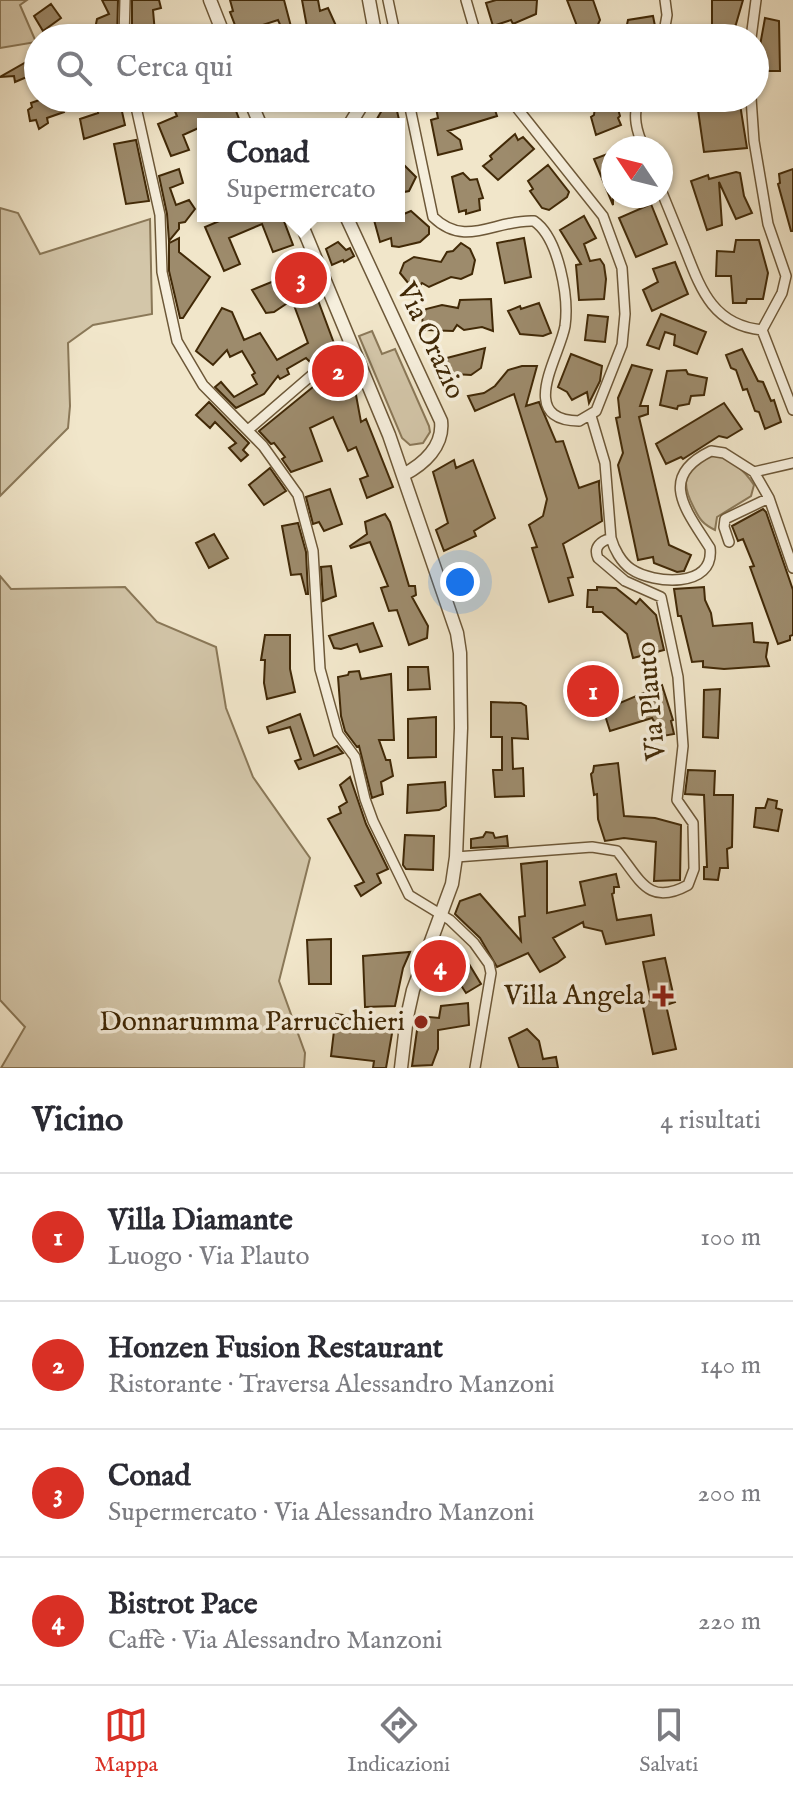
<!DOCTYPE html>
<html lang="it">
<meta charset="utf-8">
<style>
:root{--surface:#fff;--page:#f7f7f7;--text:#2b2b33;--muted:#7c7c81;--line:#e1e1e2;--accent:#d93025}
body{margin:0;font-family:"IM FELL English",serif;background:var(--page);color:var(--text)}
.compass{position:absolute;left:601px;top:136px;width:72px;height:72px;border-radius:50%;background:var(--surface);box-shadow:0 2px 6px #0004;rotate:305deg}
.you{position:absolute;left:460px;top:582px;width:28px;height:28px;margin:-20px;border:6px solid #fff;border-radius:50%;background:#1a73e8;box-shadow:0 0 0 12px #1a73e833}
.badge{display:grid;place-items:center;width:52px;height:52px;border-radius:50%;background:var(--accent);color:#fff;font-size:26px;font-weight:700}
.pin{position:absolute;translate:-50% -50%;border:4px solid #fff;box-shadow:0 2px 8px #0006}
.popup{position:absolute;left:197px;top:118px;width:208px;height:104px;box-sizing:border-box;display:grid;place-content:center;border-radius:0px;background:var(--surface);filter:drop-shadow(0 2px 6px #0005);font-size:26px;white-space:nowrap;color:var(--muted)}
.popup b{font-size:30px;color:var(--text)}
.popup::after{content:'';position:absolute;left:50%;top:100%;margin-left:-16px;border:16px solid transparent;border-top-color:var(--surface)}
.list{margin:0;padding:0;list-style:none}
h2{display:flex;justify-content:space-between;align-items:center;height:104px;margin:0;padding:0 32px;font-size:34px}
h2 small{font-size:26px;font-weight:400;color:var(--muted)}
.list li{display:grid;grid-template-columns:52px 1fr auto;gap:24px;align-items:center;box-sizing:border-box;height:128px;padding:0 32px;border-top:2px solid var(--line)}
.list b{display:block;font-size:30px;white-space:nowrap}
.list p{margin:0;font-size:26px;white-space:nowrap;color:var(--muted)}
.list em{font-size:26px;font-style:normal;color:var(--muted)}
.icon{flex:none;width:44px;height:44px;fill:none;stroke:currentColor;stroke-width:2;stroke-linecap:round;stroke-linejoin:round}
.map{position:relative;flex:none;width:793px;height:1068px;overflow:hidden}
.search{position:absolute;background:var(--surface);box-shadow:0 2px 6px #0004;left:24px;right:24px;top:24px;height:88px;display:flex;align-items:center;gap:20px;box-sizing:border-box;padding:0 28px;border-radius:44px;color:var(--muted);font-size:30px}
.sheet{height:616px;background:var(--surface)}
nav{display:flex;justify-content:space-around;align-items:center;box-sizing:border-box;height:112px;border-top:2px solid var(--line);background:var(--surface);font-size:22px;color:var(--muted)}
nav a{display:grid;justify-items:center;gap:4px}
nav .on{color:var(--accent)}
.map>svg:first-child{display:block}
.green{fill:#d3c6a9;stroke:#8a7858;stroke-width:2}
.building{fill:#9d8b6c;stroke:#412907;stroke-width:2}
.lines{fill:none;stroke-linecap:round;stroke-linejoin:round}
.minor-casing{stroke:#6d5838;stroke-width:12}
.tertiary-casing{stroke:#6d5838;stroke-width:15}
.minor{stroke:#f6efdd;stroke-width:9}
.tertiary{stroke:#f6efdd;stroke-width:12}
.poi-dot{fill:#8f2418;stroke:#f6efdd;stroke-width:3}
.labels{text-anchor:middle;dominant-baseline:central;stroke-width:7;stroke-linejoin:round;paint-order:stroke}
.street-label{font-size:28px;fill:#412907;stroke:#f6efdd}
.poi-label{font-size:28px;fill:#412907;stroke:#f6efdd;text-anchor:end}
</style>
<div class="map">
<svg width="793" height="1068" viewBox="0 0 793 1068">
<rect width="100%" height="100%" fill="#f1e6ca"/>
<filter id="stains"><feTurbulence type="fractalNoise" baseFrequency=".0025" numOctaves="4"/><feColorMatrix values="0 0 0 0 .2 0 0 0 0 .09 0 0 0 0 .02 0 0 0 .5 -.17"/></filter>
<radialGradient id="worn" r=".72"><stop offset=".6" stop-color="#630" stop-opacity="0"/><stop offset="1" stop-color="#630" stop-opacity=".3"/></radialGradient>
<path class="green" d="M0,0h27l-7,5 16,37 -36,6z
M0,208l18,5 22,41 110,-35 2,95 -59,11 -25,18 2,63 -2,22 -68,68z
M372,331l10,23 13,-5 34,77 1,6 -7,11 -13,2 -8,-7 -43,-102z
M714,454c17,5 31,17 40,31l-3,11 -34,21 -2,13c-12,-6 -15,-10 -21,-22 -16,-30 -8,-39 20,-54z
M0,576l11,13 114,-2 32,35 59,25 10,61 27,69 57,81 -31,123 26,72 -1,15h-303l24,-41 -25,-27z"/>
<path class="building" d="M102,0h16l-1,38h-15l-6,-14 1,-5 12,-5z
M132,0h27l2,8 -8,2 2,23 -8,3v2h-15z
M230,0h54l10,38h-8l-8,-18 -40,13 -8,-21 3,-1z
M302,0h16l2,11 8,-3 9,20 -28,10z
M496,0h41l-1,14 -23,10 -2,-4 -18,6 -7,-23z
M567,0h26l7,20 -8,18h-20l5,-12z
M712,0h31l-11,38h-20z
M51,4l10,14 -18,13 -9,-15z
M653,16l3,15 -2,7h-30l4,-18z
M765,18l14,3 1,50h-17l-4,-20z
M35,57l3,11 -4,6 -19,8 -1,-6 -14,1z
M45,98h15l4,14 -17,6 1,5 -9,6 -3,-9 -6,1 -2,-11 4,-3 -1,-4z
M94,98h25l6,27 -41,14 -4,-20 18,-6z
M169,98h22l4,10 23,-10h13l10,26h-21l-2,-4 -15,4v2l-20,9 6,15 -18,6 -13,-32 19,-8z
M389,98h5l6,26h-26z
M473,98h18l6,18 -49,15 12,9 2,9 -24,6 -7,-35 7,-2 -2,-10z
M596,98h21l4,10 -3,1 2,7 -2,2 3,7 -25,10 -5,-18 3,-2z
M739,98l8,50 -43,4 -7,-49z
M515,134l3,6 5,-3 11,12 -36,31 -15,-14 9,-7 -2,-3z
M136,140l13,61 -23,3 -12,-60z
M613,152v53l-19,-46z
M399,160l17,17 -7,14 -10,2z
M548,165l21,27 -2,5 -18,13 -7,-2 -12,-17 3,-2 -5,-8z
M179,169l4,14 -13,5 6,17 13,-5 6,9 -10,13 -6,1v6l-10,12 -2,-27 -8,-38z
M793,169v62h-2l-13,-47 2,-1 -1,-9z
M736,172l4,1 4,23 8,17 -16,6 -17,-37 3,43 -15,5 -16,-49 17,-6 1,4z
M463,173l7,7 7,-1 6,19 -4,1 1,11 -14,4v-4l-7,2 -7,-35z
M651,204l16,40 -31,13 -17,-39z
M411,211l18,16v7l-9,8 -21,5 -7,-1 -1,-8 -11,4 -6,-22h5v-4h20z
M231,216h51l11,29 -20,7 -11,-28 -33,14 11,26 -16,7 -19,-44z
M584,216l12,22 -12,6 6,17 10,-2 4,6 2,14 -2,20 -25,1 -3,-35 5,-1 -21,-34z
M179,238v14l31,25 -27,41h-3l-11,-47v-28z
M524,238l7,39 -26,6 -8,-40z
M736,240h23l9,33 -5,26h-16l-1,4h-13l-2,-27h-15l1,-25 17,1z
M338,242l8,8 4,-2 4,8 -10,6 -1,-2 -11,5 -6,-16z
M461,243l9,6 5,11 -3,14 -11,5 -10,-2 -22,10 -7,-4 -5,6 -11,1 3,-6 -9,-11 4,-10 10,-6 27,5 6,-10 6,-1z
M675,262l13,32 -36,17 -9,-21 15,-8 -5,-13z
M306,268l29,78 -22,19 -7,-7 -19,11 2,5 -9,5 -2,-3 -14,18 -28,14 -21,-21 6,-5 13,15 23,-13 -5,-9 3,-2 -13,-22 -12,6 -3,-7 -14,15 -17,-14 26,-43 10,4 12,28 16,-7 17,27 31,-17 -16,-43 -18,12 -8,1 -14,-23z
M491,299l2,32 -11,-4 -18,3 -7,-5 -4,6 -28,-1 -2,-4 -1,-10 4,-7 16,-4 16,3 2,-8z
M539,303l12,30 -8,3 -23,-2 -12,-23 12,-5 1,3z
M661,314l45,18 -9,22 -23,-9 1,-10 -10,-3 -6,17 -12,-4z
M588,315l20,2 -3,25 -20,-2z
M485,348l-4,20 -10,7 -17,-1 -6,-4 -5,-11z
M742,349l16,32 5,1 8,19 3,-1 7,22 -16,7 -6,-17 -4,-1 -8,-22 -4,1 -7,-20 -5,-2 -5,-13z
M571,354l31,12 -2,15 -11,22 -2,-11 -15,8 -5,-8 -9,-5z
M335,365h6l5,8 10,22 5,27 5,-3 27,68 -26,11 -7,-19 8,-3 -12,-29 -8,4 -15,-34 -23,11 12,33 -31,11 -9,-13 3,-2 -11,-14 -3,1 -12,-13 65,-53 -1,-2z
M632,365l20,5 -12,36h8v8l-9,3 30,128 22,10 -7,16 -7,1 -23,-9 -1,-6 -15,3 -20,-95 5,-12 -7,-35 4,-1 -2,-19z
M522,366h15l-11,40 13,-4 17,40 7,-1 16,47 20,-7v4l3,36 -39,23 10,33 -5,1 5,17 -24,7 -17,-54 5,-1 -8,-22 14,-9 4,-17 -33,-105 -39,17 -7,-15 16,-3 11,-7 13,-16z
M686,370l2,4 19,4 -3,17 -13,1 -2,8 -11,2 -1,3 -17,-4 7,-34z
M209,402l40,41 -6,7 5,5 -7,6 -12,-13 7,-5 -21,-21 -5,6 -14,-13z
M724,403l18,26 -15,9 -8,-2 -36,23 -2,-2 -15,7 -10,-20z
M454,460l2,8 17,-8 22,58 -21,13 2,5 -32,15 -8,-21 12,-7 -15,-51z
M270,468l16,23 -22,14 -15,-20z
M330,489l12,35 -18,7 -5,-9 -6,2 -7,-27z
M763,509l3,3 27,78v45l-3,1v4l-12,4 -28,-77 4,-1 -11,-27 -5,2 -6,-15z
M385,514l5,8 19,64h6l1,9 -4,2 16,29 -1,12 -18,7 -12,-35 -8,1 -8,-23 7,-2 -18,-44 -19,6 -1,-2 17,-12 -2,-12z
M298,523l8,29 2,42h-2l-5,-20 -10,1 -9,-49z
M214,534l14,24 -19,10 -13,-25z
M331,566l5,30 -13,5 -2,-34z
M597,587l19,1 20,16 4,-5 16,16 8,35 -31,8 -6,-24 -25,-22h-9v-5h-6l1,-17h9z
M704,587l1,13 6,13 2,13 39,-3 2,19 14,1 -2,14 3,9 -45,3 -21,-2v-6l-11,1 -11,-46h-3l-4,-27z
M373,623l9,23 -22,6 -3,-8 -16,5 -7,-1 -5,-12z
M265,635h25v34l5,23 -28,7 -3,-16 1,-23h-4z
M595,663l18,43 49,-21 11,35 -2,1 3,13 -11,2 -11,-18 -42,13 -7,-22 -6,2 -2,-6 -7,3 -13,-28 6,-2 -3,-7z
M408,667h20l2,22 -22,1z
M359,671l2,8 30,-5 3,66h-15l7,20h4l3,16 -12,6 2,12 -11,4 -13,-52 -2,1 -12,-16 -4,-15 -3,-39 10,-2 1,-3z
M720,689l-2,49 -15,-1 1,-47z
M491,702l30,1 5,3 2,33 -16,-1 1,31 10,-1 1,28 -29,1 -2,-27h9v-33h-11z
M300,714l14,42 23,-10 6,7 -44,16 -4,-8 6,-2 -11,-32 -21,6 -2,-6z
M436,717v40l-28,1v-39z
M618,763l6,53 31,2 26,7 -1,55 -26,1 2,-39 -32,-4 -19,3 -7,-22 -1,-25 -3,1 -3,-21 2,-2 1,-6z
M688,770l27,1 -1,24h19l-1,52 -5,2 1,19h-8l-2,12 -14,-1v-12h3l-3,-72 -19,-1z
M350,777l16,47 22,45 -11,5 4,9 -20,13 -6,-10 9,-4 -36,-63 13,-6 -2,-6 8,-5 -7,-17z
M445,782l1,24 -7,4 -32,3 1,-28z
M768,799l9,2 -1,7 6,2 -4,21 -24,-4 2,-19h9z
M486,832l7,1 2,5 12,-2 1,10 -37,2v-9l12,-2z
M405,835l29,1 -1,34 -27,-1 -3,-4z
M547,861v52l38,-8 -5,-23 36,-8 3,13h-5v6l-2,1 5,26 34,-5 3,20 -48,9 -4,-13 -18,-4 -1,-5 -30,16 12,19 -8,6 -17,9 -12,-19 -31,14 -17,-29 -25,-24 5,-13 20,-7 41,47 -2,-24 6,-1 -4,-52z
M331,939v45h-22l-2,-44z
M448,948l15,6 18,30 -15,9 -13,-20 -6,17 -18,-6 11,-29 4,2z
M410,952l-7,16 -8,38 -30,1 -2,-51z
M665,958l10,44 -9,3 10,44 -23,5 -11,-52 9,-1 -8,-39z
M468,1003l1,22 -31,5v19l-6,16 -20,1 7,-50 20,2 2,-12z
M336,1014l58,8 -8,46h-13l1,-7 -43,-5z
M527,1029l12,12 4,18 13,-2 2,11h-39l-10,-30z"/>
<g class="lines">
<defs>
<path id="minor" d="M388,0l8,38
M466,0l11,38
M124,38l1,-38
M663,38l4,-23 -2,-15
M751,38l5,-38
M134,98l26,117 2,57 15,69 26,44 60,61 35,49 15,56 7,118 18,65 17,23 10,42 8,22 36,74 41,25 24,23 15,21 2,9 -16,95
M408,98l25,119c33,32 62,2 101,4 25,17 35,77 31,105 -5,30 -49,94 14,95l17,-10 26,-66 3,-31 -3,-46 -19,-52 -94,-118
M638,98c-5,19 -2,32 6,50
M751,98l3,43 14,83 18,52 -4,17 -20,37
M661,190c8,20 16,39 24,59 16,41 28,76 77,81
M762,330l31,80
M591,416l14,47 6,75c3,11 10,24 20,31 22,15 84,20 79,-21 -24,-38 -53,-71 1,-97l13,2 30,19 39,-9
M248,430l101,-87
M754,472l15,26 24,70
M729,542l-5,-15 1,-8 44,-21
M456,857l136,-10 25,4c23,28 31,56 71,34l6,-16 -1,-46 -16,-23 6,-54 -5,-69 -17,-80 -36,-16 -27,-23c-5,-11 3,-17 13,-20"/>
<path id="tertiary" d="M210,0l15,38
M369,0l7,38
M249,98l11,26
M350,124l16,-26
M298,216l91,219 68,198 3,20 1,75 -5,129 -4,27 -39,106 -6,27 -6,51
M346,216l95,205c3,25 -17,43 -38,54"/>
</defs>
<use href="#minor" class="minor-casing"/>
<use href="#tertiary" class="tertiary-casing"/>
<use href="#minor" class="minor"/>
<use href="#tertiary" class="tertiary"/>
</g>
<g class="poi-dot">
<path d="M659 984h8v8h8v8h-8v8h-8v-8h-8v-8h8z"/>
<circle cx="421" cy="1022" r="8"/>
</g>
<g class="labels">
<g class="street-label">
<text transform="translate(430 341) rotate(65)">Via Orazio</text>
<text transform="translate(652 701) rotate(-95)">Via Plauto</text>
</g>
<g class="poi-label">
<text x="645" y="996">Villa Angela</text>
<text x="405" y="1022">Donnarumma Parrucchieri</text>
</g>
</g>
<rect width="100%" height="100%" filter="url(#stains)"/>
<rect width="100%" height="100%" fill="url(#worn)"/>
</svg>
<svg class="compass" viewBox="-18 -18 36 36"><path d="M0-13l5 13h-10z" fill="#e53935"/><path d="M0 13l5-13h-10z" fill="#7c7c81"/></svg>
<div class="you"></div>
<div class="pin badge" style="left:593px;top:691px">1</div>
<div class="pin badge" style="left:338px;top:371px">2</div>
<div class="pin badge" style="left:301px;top:278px">3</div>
<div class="popup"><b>Conad</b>Supermercato</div>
<div class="pin badge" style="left:440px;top:966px">4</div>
<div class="search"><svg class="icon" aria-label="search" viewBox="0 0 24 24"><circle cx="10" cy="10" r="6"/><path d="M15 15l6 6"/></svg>Cerca qui</div>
</div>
<section class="sheet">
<h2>Vicino<small>4 risultati</small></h2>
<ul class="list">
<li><span class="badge">1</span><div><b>Villa Diamante</b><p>Luogo · Via Plauto</p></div><em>100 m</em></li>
<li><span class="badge">2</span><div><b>Honzen Fusion Restaurant</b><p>Ristorante · Traversa Alessandro Manzoni</p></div><em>140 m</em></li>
<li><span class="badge">3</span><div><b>Conad</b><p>Supermercato · Via Alessandro Manzoni</p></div><em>200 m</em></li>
<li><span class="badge">4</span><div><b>Bistrot Pace</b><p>Caffè · Via Alessandro Manzoni</p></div><em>220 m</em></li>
</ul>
</section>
<nav>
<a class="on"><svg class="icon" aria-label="map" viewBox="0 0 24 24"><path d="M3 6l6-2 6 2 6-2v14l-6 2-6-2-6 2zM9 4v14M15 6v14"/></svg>Mappa</a>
<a><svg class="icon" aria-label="directions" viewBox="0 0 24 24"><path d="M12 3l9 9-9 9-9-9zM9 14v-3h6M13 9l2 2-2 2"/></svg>Indicazioni</a>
<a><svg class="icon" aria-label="saved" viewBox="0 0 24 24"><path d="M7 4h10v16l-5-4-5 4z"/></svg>Salvati</a>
</nav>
